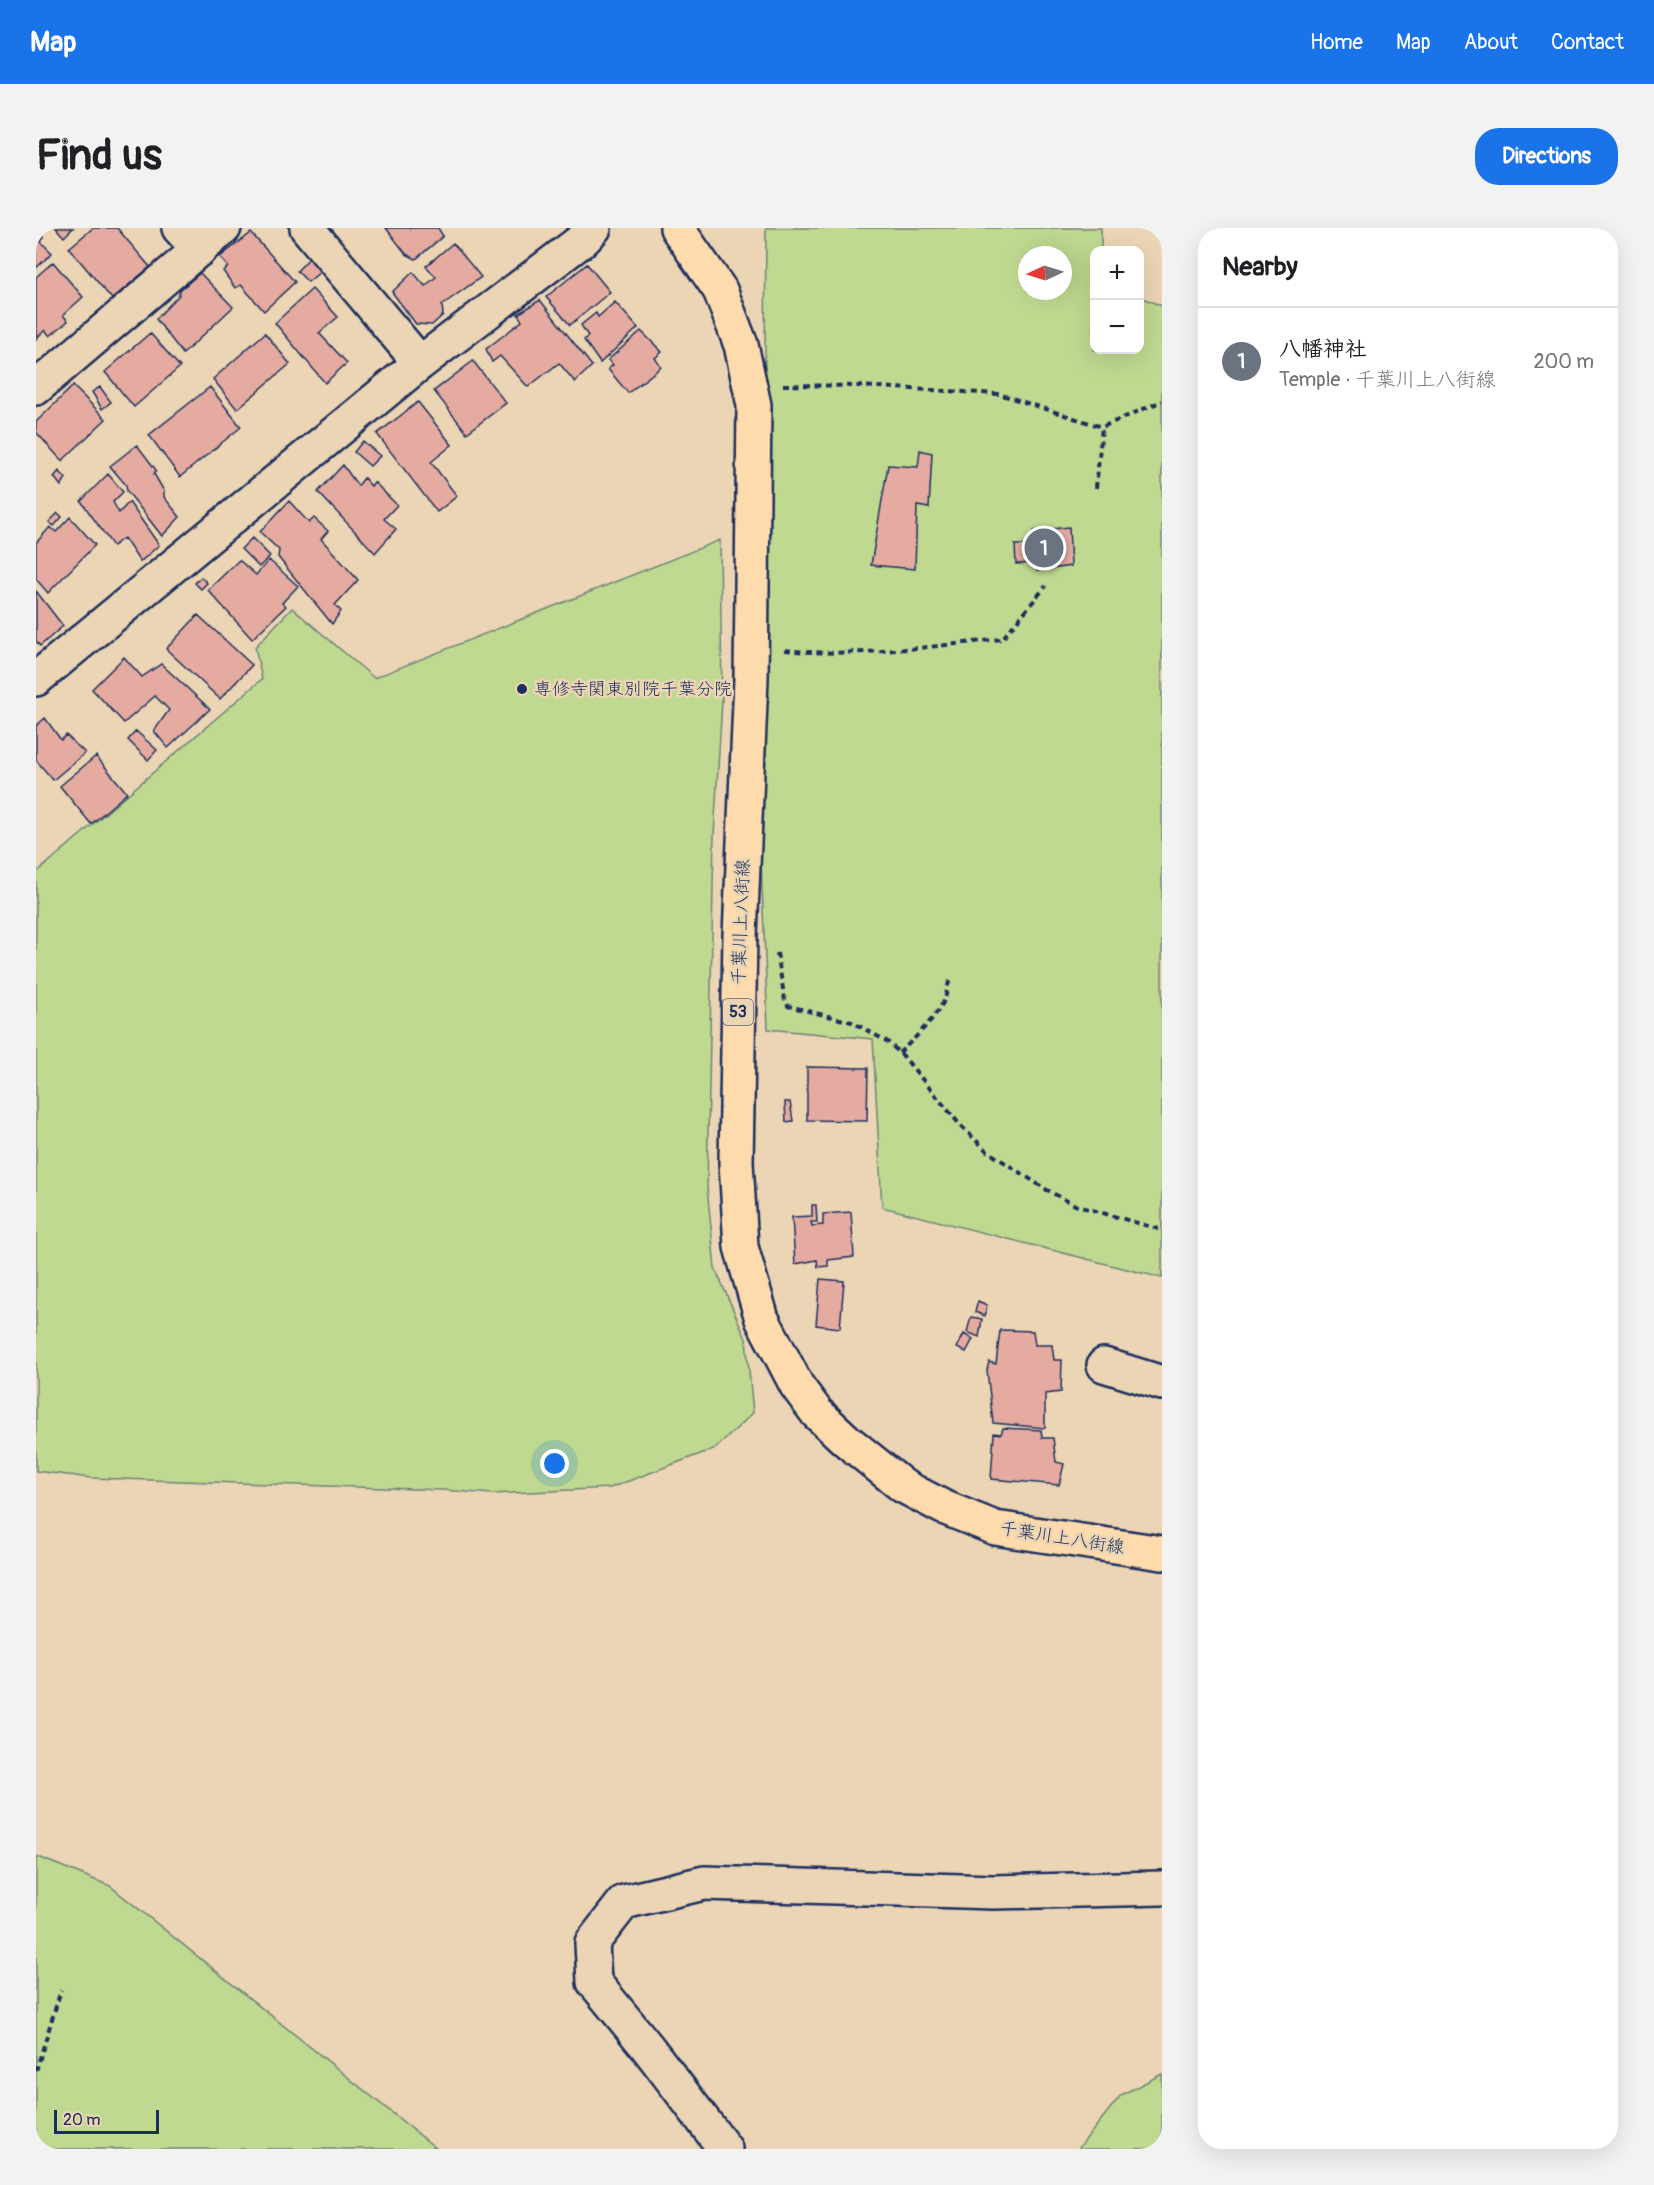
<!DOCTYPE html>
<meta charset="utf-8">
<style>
:root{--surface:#fff;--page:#f2f2f2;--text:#202124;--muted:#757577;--line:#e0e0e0;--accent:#1a73e8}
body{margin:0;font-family:Pangolin,"Klee One",sans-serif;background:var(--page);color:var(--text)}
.controls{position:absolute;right:18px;top:18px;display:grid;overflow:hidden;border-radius:12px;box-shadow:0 6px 24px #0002}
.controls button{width:54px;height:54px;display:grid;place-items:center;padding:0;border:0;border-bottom:2px solid var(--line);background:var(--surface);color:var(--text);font:30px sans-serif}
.compass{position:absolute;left:982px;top:18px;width:54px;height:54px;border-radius:50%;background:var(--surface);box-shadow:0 6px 24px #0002;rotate:266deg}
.scale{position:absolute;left:18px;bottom:15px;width:105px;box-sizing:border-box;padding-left:6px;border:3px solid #1b2f5e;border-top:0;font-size:16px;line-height:21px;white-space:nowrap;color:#1b2f5e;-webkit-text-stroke:4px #ebd5b4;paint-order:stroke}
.you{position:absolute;left:519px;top:1236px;width:21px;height:21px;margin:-15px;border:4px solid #fff;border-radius:50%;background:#1a73e8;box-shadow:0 0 0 9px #1a73e833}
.badge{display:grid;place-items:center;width:39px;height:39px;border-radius:50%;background:var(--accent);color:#fff;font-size:20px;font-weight:700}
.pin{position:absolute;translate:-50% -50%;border:3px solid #fff;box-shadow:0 2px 6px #0006}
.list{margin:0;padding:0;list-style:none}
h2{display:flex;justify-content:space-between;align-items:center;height:78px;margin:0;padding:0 24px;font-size:26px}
h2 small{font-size:20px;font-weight:400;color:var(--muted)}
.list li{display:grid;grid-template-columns:39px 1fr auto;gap:18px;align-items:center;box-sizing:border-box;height:108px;padding:0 24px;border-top:2px solid var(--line)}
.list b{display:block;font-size:22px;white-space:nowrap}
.list p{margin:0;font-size:20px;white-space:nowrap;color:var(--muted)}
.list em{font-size:20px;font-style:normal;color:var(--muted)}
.map{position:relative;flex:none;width:1126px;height:1921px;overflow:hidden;border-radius:24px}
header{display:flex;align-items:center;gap:36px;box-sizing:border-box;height:84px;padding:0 30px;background:var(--accent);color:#fff}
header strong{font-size:28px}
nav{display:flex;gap:33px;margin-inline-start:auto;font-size:21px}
.intro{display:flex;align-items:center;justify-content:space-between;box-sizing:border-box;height:144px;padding:0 36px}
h1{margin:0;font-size:42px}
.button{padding:15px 27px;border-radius:24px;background:var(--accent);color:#fff;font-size:21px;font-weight:700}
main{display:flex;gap:36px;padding:0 36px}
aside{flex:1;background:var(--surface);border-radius:24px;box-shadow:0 6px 24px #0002}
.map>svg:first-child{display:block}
.green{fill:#bfd990;stroke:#6d8477;stroke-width:1.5;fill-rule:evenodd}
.building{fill:#e5aba0;stroke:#1b2f5e;stroke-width:1.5}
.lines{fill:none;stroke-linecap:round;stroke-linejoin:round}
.street-casing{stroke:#1b2f5e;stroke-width:38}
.secondary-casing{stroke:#1b2f5e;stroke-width:38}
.primary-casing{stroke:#1b2f5e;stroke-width:38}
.path{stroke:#1b2f5e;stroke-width:4;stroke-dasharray:6 4.5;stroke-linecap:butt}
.street{stroke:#ebd5b4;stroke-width:33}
.secondary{stroke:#ebd5b4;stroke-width:33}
.primary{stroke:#fedbac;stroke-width:33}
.poi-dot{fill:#1b2f5e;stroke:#ebd5b4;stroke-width:2}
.labels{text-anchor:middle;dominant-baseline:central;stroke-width:5;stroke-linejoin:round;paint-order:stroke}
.shield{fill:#ebd5b4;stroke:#596178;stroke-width:1.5}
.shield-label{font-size:16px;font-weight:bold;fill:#1b2f5e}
.poi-label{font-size:18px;fill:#1b2f5e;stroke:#ebd5b4;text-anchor:start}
.street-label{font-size:18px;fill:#1b2f5e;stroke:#ebd5b4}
</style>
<header>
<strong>Map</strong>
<nav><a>Home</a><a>Map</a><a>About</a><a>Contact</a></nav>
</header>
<div class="intro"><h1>Find us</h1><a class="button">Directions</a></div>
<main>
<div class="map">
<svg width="1126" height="1921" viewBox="0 0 1126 1921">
<rect width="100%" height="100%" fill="#ebd5b4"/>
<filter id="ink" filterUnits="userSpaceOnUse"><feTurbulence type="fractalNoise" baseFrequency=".0167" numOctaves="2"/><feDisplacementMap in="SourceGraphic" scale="12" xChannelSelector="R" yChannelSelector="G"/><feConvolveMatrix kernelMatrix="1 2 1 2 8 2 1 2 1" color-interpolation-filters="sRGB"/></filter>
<g filter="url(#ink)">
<path class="green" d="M730,0h335v22h-7v100h46v-53l22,9v972l-280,-71 -9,-168 -105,-10 -7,-168zM991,27h36v36h-36z
M684,312l2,161 -8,134 -7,352 8,81 31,71 7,74 -37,35 -106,40 -118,6 -49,-4 -352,-12 -55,-7v-598l226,-194 -7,-32 37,-39 82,70z
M0,1628l74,30 327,263h-401z
M1126,1846v75h-84l43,-54z"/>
<path class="building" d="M20,0h17l-9,9z
M57,0h24l33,39 -38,32 -43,-51z
M350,0h52l5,8 -27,23 -10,-5z
M0,2l8,7 -3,5 11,11 -16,15z
M215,5l44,49 -31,29 -23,-26 -6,3 -12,-17 5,-4 -8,-10z
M417,15l28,34 -39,28 1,10 -11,10 -16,-1 -24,-32 21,-20 12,14 11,-9 -10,-11z
M277,26l13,13 -18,15 -11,-11z
M17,34l30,35 -20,18 5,6 -18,15 -5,-6 -9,9v-62z
M551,36l23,28 -40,33 -24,-28z
M164,45l33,34 -50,47 -27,-35 23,-24 1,-5z
M276,61l26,28 -19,16 28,30 -22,20 -50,-60z
M504,72l52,66 -17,16 -16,-19 -31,24 -28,-31 -8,6 -6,-13 36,-28 -4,-7z
M579,74l23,26 -38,35 -16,-23 4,-4 -7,-11 15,-12 2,4z
M605,103l21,21 -7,6 6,9 -33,26 -20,-24 5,-4 -5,-5z
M114,105l30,34 -46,40 -29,-35z
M229,105l25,31 -53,45 -24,-30z
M437,133l33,42 -39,30 -33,-42z
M37,158l33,33 -44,42 -26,-29v-10z
M64,159l11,15 -9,7 -10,-17z
M174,159l31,40 -61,50 -31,-42z
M382,174l34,43 -21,17 26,34 -20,16 -60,-78z
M327,213l17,15 -10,10 -16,-14z
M101,217l19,25 -2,4 10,17v6l16,20 -18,19 -35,-45 -1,-6 -16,-19z
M884,222l12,3 -3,55 -12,-2 -2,63 -44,-4 17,-100 30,2z
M307,237l15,21 6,-8 7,8 3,-4 23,23 -13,14 12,10 -21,24 -57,-61z
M23,243l7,7 -5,8 -7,-9z
M72,246l15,18 -10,10 6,11 10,-11 30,43 -19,17 -16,-24 -11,8 -32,-45z
M253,273l20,22 5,-5 14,13 -7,8 37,41 -23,25 6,6 -9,13 -54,-67 1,-7 -19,-18z
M22,285l4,4 -8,9 -5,-4z
M34,289l25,28 -47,48 -12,-14v-36l14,-16 6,5z
M1033,299l2,39 -34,5v-8l-21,1 -1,-19h20l-1,-14z
M216,310l18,18 -11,11 -18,-18z
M203,332l17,15 13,-15 29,26 -16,17 4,3 -34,33 -44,-49z
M165,349l6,6 -6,6 -6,-6z
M0,363l27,35 -23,20 -4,-5z
M162,387l54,50 -32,34 -54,-50z
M88,429l18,20 19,-13 49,45 -42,39 -14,-17 15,-21 -14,-14 -31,27 -32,-34z
M9,490l16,22 5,-5 19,18 -32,27 -17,-20v-34z
M100,503l21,19 -9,10 -20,-20z
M60,528l31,37 -36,31 -31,-38z
M771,839l61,1 -1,53 -60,-1z
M749,874h5l3,19 -7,1z
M776,977h4l1,17h-6l1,4 11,-1v-11l28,-2 3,45 -26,3v6l-10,1 -1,-7 -22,4 -3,-47 20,-1z
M784,1051l24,2 -4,47 -24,-3z
M942,1073l9,4 -2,11 -10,-4z
M935,1089l11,2 -3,18 -12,-5z
M964,1102l33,1 2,14h17l2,15h8l-1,32 -16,2v34l-52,-5 -6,-53 2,-8 7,2z
M928,1106l9,5 -7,13 -9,-4z
M967,1200l38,2 1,8h11l3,24 8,2 -5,21 -68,-6 3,-46 7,1z"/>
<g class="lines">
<defs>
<path id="street" d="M143,0l20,22
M271,0l113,135
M0,160l188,-160
M1068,1137l58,18
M689,1921l-77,-101 -54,-66 -2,-39 32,-41 80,-19 289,9 169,-4"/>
<path id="secondary" d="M0,451l384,-316 165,-125 9,-10"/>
<path id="primary" d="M641,0l43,62 21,55 13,60 -3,274 -11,257 -4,226 5,85 21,72 35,67 20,27 29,27 57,46 40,21 52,21 167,25"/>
</defs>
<use href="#street" class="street-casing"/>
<use href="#secondary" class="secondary-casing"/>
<use href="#primary" class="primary-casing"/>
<path class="path" d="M747,157l77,1 139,8 103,33
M1060,260l6,-61 60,-26
M749,422c70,8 148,-4 217,-11l44,-53
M741,725l8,48 3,5 64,16 36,20 15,14 58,70 26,25 60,39 28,15 87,25
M863,825c14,-13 39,-37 46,-55 2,-5 2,-12 5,-18
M0,1843l25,-81"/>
<use href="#street" class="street"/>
<use href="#secondary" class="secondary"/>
<use href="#primary" class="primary"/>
</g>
</g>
<circle class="poi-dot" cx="486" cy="461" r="6"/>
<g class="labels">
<rect class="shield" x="687" y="771" width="30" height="26" rx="4.5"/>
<g class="shield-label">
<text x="702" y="784">53</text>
</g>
<g class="poi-label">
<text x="498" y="461">専修寺関東別院千葉分院</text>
</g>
<g class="street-label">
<text transform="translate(705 694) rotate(-88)">千葉川上八街線</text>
<text transform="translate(1026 1310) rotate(9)">千葉川上八街線</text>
</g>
</g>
</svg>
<div class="controls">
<button>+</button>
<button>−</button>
</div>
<svg class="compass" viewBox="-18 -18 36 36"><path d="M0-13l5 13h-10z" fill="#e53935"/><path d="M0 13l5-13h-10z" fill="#757577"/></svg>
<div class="scale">20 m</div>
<div class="you"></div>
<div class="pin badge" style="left:1008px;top:320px;background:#6b7280">1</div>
</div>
<aside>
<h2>Nearby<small></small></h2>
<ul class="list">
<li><span class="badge" style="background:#6b7280">1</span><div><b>八幡神社</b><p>Temple · 千葉川上八街線</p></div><em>200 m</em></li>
</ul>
</aside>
</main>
